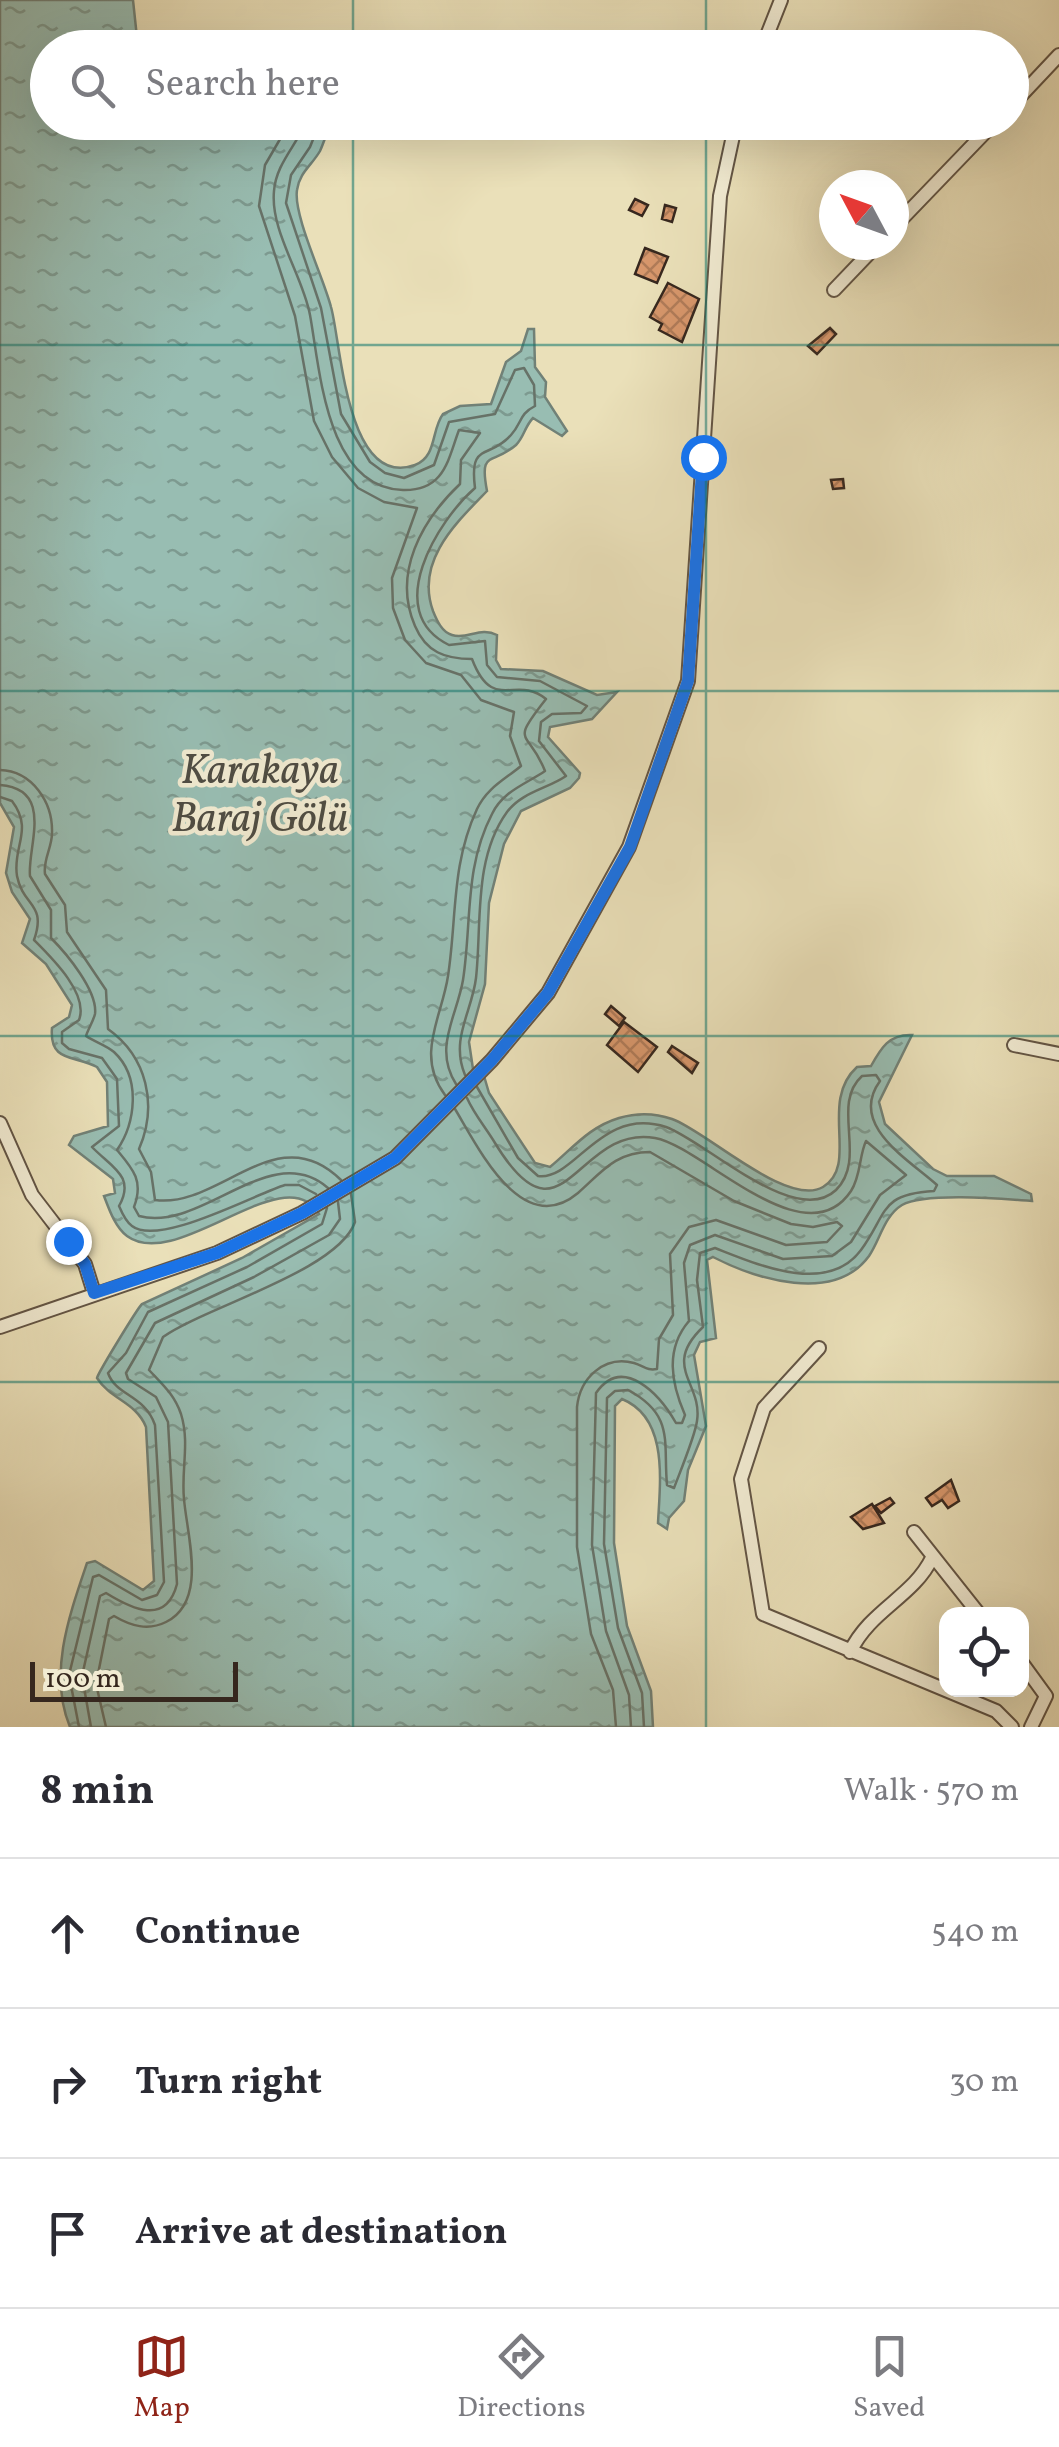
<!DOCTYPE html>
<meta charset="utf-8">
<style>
:root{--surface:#fff;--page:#f7f7f7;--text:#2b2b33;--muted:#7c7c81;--line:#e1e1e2;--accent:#8f2418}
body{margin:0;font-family:Vollkorn,serif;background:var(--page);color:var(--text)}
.controls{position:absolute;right:30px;bottom:30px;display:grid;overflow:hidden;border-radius:20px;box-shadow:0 10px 40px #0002}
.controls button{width:90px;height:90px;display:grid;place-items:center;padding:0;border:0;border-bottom:2px solid var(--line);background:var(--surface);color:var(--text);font:50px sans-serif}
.compass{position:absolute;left:819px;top:170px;width:90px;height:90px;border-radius:50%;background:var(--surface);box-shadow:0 10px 40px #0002;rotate:311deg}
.scale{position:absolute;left:30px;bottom:25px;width:208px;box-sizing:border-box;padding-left:10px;border:5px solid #36271e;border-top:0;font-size:28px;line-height:35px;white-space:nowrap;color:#36271e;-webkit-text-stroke:8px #f1ebd2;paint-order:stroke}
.stop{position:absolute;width:30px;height:30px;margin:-22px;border:8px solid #1a73e8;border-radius:50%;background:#fff}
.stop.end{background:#1a73e8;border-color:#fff;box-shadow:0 2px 10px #0008}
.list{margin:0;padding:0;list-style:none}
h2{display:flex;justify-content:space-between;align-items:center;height:130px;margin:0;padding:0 40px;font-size:42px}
h2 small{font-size:32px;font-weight:400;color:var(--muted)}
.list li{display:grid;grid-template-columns:65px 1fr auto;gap:30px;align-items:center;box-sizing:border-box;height:150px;padding:0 40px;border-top:2px solid var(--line)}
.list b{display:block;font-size:38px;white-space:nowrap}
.list em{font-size:32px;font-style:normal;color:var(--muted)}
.icon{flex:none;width:55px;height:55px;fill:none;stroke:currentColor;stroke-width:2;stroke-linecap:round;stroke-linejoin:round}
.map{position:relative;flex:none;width:1059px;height:1727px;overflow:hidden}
.search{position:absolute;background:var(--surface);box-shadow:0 10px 40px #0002;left:30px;right:30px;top:30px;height:110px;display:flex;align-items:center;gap:25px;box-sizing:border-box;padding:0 35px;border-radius:55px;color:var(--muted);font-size:38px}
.sheet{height:580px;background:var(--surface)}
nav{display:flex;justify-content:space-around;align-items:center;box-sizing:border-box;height:140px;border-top:2px solid var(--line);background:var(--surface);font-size:28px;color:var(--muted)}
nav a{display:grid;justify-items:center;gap:5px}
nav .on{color:var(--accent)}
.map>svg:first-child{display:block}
.water{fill:url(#water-ripples);stroke:#718177;stroke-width:2.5}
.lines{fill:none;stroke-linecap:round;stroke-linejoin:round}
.shore{stroke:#677268;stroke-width:2.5}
.building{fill:url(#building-cross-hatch);stroke:#36271e;stroke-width:2.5}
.minor-casing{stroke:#635545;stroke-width:16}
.minor{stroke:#f1ebd2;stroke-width:12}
.route{stroke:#1a73e8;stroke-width:12}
.grid{fill:none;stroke:#0f766e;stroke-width:2.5;stroke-opacity:0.55}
.labels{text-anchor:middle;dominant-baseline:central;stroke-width:9;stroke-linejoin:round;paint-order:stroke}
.water-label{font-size:42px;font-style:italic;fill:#4e4c43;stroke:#f1ebd2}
</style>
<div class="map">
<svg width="1059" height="1727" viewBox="0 0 1059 1727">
<defs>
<pattern id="water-ripples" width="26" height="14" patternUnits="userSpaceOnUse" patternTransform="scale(2.5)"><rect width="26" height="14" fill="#98bdb2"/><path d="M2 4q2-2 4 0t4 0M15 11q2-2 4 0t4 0" fill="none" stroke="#7d9a90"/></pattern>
<pattern id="building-cross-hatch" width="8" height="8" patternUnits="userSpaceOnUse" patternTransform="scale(2.5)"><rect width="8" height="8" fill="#d8976c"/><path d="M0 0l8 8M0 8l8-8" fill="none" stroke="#b07b58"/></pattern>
</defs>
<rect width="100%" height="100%" fill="#eae0b9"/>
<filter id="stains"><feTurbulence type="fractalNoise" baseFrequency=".002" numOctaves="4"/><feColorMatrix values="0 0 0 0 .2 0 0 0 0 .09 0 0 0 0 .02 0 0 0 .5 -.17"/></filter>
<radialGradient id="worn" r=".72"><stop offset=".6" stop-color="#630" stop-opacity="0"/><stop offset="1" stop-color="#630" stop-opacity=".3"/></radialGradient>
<path class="water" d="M0,0h133l5,47 -90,1v74l283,1c-4,9 -7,19 -11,28 -8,14 -21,22 -23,39 -4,25 27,89 34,117 10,34 15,183 84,158 22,-8 16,-35 28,-51l17,-8 31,-2 15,-42 15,-11 7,-22h6l1,38 11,15 -1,15 22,34 -5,5 -29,-18c-8,8 -9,19 -17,27 -24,21 -37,4 -29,46 -31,32 -72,70 -54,120 4,10 9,21 19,24 16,5 28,-9 45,0l-1,25 5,9 42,2 54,24 20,-3 -25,27 -42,8 -2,10 32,36 -1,5 -9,10 -49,23 -17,33 -15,59 -4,81 -16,58 4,27 11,7 5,17 46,70 15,4c23,-19 39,-40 69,-49 17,-5 36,-5 53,1 33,11 115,89 151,68 37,-22 -5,-85 34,-120l14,-1c10,-18 18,-32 41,-31l-33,67 6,22 48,45 14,7h47l37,18 1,7c-27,-2 -107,-9 -130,4 -18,11 -22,35 -33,51 -35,48 -113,23 -156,1l-6,3 9,78 -16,4 -6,13 12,71 -18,44 -4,31 -15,17 -2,11 -9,-6c2,-41 11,-105 -36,-124l-7,7 -1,137 13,83 24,65 2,36h-583c-22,-53 -1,-111 17,-164l8,-2 48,29 11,-9 -8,-154c-10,-25 -35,-27 -49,-49 1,-5 40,-69 45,-74l100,-46 77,-44c-34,-58 -142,59 -192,22 -12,-9 -18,-27 -23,-40l11,-3 -2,-14 -44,-34 5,-9 34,-10 -1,-44 -10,-15c-22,-12 -48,-4 -45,-39l17,-11 3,-12 -26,-41 -24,-21 8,-24 -18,-27 -6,-19 8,-46 -14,-24z
M395,36l11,11h-69z"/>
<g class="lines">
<path class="shore" d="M290,122l-25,43 -6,41 36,110 19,105 18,36 26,31 26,14 33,6 -25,70 1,30 12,32 21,23 35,12 20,25 33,12 -4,24 11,30c-17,14 -34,22 -44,43 -26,56 -20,109 -29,167 -6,41 -33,79 -3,119
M306,122c-10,24 -30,42 -32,69 -4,40 29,85 36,124 10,54 16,173 93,175 42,1 45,-31 56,-60l21,3 -19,27 -1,24c-38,36 -68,89 -45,142 11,26 30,33 57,33 21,55 44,15 74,40 -37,47 -18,29 -1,72 -19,13 -42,20 -53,43 -28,54 -20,108 -29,166 -6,36 -30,68 -7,104
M320,122l-10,25 -19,28 -5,28 35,105 20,106 29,48 15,11 19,5 30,-13 15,-43 46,-8 20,-44 9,-2 10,17 1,21c-16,8 -13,17 -24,29 -22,25 -42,6 -36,53 -37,32 -94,124 -26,157l36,-4 2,24 10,12 43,4 47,25 -6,7 -29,1 -11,8 -2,19 27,35c-19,13 -44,16 -59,36 -34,47 -25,112 -31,166 -4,34 -26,61 -11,97
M0,770c32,1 53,32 52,63 0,15 -9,26 -7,41l20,31 2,27 39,58 2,39c39,28 50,76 31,120l12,23 4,28c64,9 122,-84 186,-20
M0,785c55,4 27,62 30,91l21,34v28c15,15 47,53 44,76 -2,8 -7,15 -9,22 9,6 20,9 28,16 28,26 21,72 3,98 16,19 27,31 17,57l5,9c63,17 131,-78 189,-28
M0,797l12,4c22,29 0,46 5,75 6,31 30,27 17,64 18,18 55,54 45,80l-17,12v11l7,6 33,9 15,21 2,47 -27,21c19,20 44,29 27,59 3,7 7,16 13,20 27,21 123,-32 153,-41h14l17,9
M477,1087l41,71 20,18c37,5 62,-70 128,-49 38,13 129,102 170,63 32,-32 -6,-85 26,-114l14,-1 4,6c-32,44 28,78 57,104l-3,6c-55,3 -46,22 -73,59 -34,46 -105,14 -146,-2l-15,5 -3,27 6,47c-42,40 0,56 -6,94 -2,15 -17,51 -23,67l-7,-3c-4,-43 8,-70 -39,-95l-13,1 -8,7 -3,146 14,84 24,65 2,34
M467,1098c7,16 19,30 28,45 68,112 81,-19 160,-5 47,8 150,122 196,53 10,-15 8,-35 15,-50l40,34 -26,20 -29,47 -19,14 -49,3 -68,-24 -25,10 -6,18 5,58c-24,28 -18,62 -4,94l-3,8h-6c-16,-28 -53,-69 -80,-30l-4,152 14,86 23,64 2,32
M455,1109c23,38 67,131 123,84 23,-20 37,-41 72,-41l84,49 57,23 22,3 24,-5 5,4 -15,16 -41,3 -70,-25 -27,7 -19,27 3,61 -14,24 -2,30c-10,2 -13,-3 -23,-6 -30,-8 -54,15 -57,44v140l14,87 22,56 3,37
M79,1727l-10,-52 24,-98 6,-2 43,25 15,-5 7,-13 -9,-157c-10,-30 -39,-29 -47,-52l18,-20 22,-41 99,-45 75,-43 5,-16
M91,1727l-9,-51 18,-80 6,-3c26,16 60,33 71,-9l-9,-162 -12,-25 -28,-18 -2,-6 29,-50 99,-46 75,-42 11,-16 -2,-17
M106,1727l-10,-43 13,-65 5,-3c17,10 34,15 52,6 42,-21 21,-86 18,-123 -3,-29 6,-56 -3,-85 -7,-20 -19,-30 -32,-44l14,-33c42,-30 175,-66 192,-115l-4,-28"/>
</g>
<path class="building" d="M635,199l13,6 -6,11 -13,-6z
M665,205l11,3 -4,14 -10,-3z
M645,248l23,9 -11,26 -22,-9z
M668,283l31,16 -17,43 -23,-12 3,-6 -12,-7z
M830,328l6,6 -19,20 -9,-8z
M843,479l1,9 -11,1 -2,-9z
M611,1006l14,12 -6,8 -14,-12z
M624,1022l33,25 -19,25 -31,-27z
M672,1046l26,17 -6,10 -24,-21z
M951,1480l8,21 -11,7 -6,-8 -10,6 -6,-8z
M890,1498l4,5 -13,10 -6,-7z
M872,1504l12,19 -21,6 -12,-12z"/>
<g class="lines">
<defs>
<path id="minor" d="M762,48l19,-48
M1012,105l47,-50
M894,227l101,-105
M834,290l43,-45
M1014,1045l45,9
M0,1123l32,72 53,69 9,29
M0,1327l217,-74 85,-40 93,-55 97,-98 56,-67 81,-146 59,-166 32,-485 16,-74
M819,1348l-55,60 -23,71 22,135 233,97 16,16
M914,1532l65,82
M850,1652c20,-42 63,-55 82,-94
M1022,1663l24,33 -15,31"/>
</defs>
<use href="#minor" class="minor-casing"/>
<use href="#minor" class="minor"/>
</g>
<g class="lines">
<path class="route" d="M68,1241l17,23 9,29 123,-40 85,-40 93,-55 97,-98 56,-67 82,-146 58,-166 15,-224"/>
</g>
<path class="grid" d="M353,0v48M706,0v48M353,122v1605M706,122v1605M0,345h1059M0,691h1059M0,1036h1059M0,1382h1059"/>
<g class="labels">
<g class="water-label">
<text x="260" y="772">Karakaya<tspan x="260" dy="48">Baraj Gölü</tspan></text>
</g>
</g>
<rect width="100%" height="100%" filter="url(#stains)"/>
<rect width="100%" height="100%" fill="url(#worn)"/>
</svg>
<div class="controls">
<button><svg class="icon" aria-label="locate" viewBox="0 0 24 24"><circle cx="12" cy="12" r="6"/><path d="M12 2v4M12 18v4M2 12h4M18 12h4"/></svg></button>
</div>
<svg class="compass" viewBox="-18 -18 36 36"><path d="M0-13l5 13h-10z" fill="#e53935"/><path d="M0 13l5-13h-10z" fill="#7c7c81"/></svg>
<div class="scale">100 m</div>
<div class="stop" style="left:703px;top:457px"></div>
<div class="stop end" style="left:68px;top:1241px"></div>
<div class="search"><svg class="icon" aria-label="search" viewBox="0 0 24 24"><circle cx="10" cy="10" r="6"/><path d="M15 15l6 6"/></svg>Search here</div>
</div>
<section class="sheet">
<h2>8 min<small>Walk · 570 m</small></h2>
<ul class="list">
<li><svg class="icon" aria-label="ahead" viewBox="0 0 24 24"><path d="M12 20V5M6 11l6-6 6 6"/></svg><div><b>Continue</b></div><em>540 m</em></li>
<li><svg class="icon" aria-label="right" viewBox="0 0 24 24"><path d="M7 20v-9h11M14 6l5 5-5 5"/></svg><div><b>Turn right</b></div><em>30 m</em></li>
<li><svg class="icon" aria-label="arrive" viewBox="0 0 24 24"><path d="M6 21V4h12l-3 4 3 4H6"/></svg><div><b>Arrive at destination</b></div></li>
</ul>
</section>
<nav>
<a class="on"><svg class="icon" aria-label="map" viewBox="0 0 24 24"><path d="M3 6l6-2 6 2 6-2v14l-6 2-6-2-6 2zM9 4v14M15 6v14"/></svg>Map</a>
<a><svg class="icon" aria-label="directions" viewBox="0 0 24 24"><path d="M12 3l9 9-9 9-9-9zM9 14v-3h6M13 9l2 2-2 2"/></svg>Directions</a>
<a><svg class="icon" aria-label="saved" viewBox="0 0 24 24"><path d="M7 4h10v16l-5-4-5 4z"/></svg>Saved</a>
</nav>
